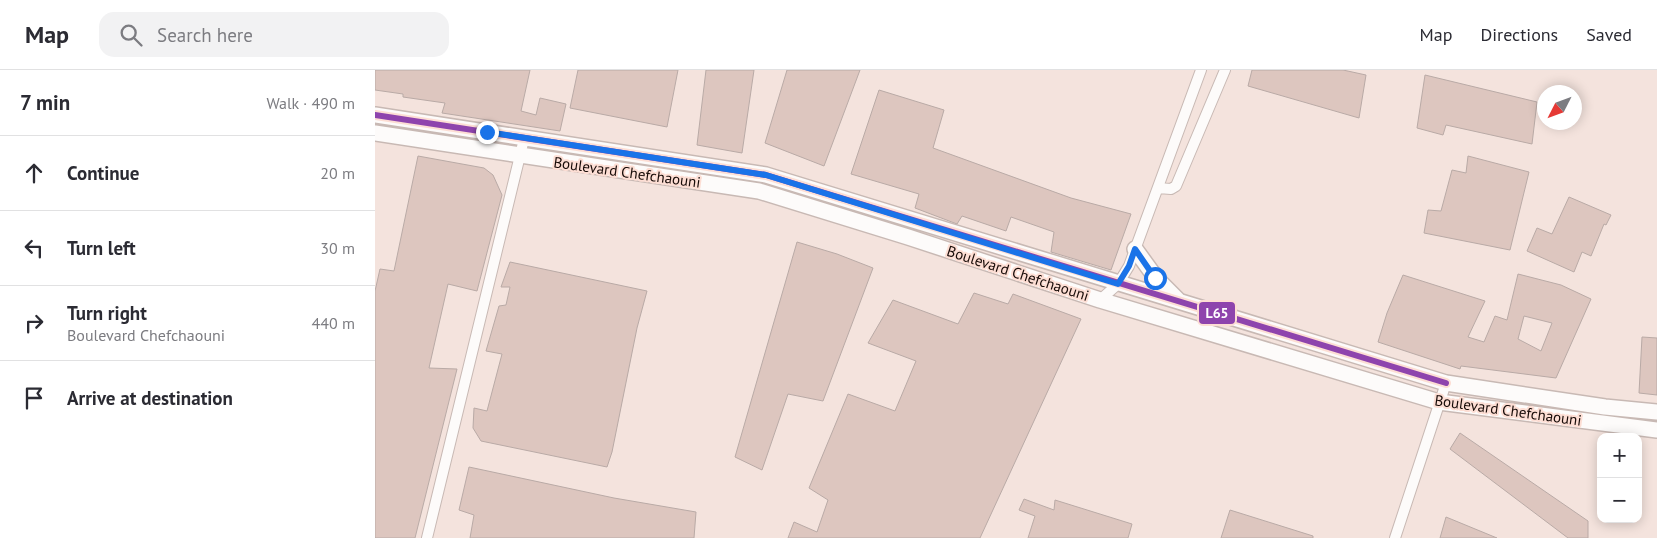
<!DOCTYPE html>
<meta charset="utf-8">
<style>
:root{--surface:#fff;--page:#f2f2f3;--text:#2b2b33;--muted:#7c7c81;--line:#e1e1e2}
body{margin:0;font-family:"PT Sans",sans-serif;background:var(--page);color:var(--text)}
.controls{position:absolute;right:15px;bottom:15px;display:grid;overflow:hidden;border-radius:10px;box-shadow:0 2px 12px #0003}
.controls button{width:45px;height:45px;display:grid;place-items:center;padding:0;border:0;border-bottom:1px solid var(--line);background:var(--surface);color:var(--text);font:25px sans-serif}
.compass{position:absolute;left:1162px;top:15px;width:45px;height:45px;border-radius:50%;background:var(--surface);box-shadow:0 2px 12px #0003;rotate:228deg}
.stop{position:absolute;width:15px;height:15px;margin:-11px;border:4px solid #1a73e8;border-radius:50%;background:#fff}
.stop.end{background:#1a73e8;border-color:#fff;box-shadow:0 1px 5px #0008}
.list{margin:0;padding:0;list-style:none}
h2{display:flex;justify-content:space-between;align-items:center;height:65px;margin:0;padding:0 20px;font-size:21px}
h2 small{font-size:16px;font-weight:400;color:var(--muted)}
.list li{display:grid;grid-template-columns:32px 1fr auto;gap:15px;align-items:center;box-sizing:border-box;height:75px;padding:0 20px;border-top:1px solid var(--line)}
.list b{display:block;font-size:19px;white-space:nowrap}
.list p{margin:0;font-size:16px;white-space:nowrap;color:var(--muted)}
.list em{font-size:16px;font-style:normal;color:var(--muted)}
.icon{flex:none;width:28px;height:28px;fill:none;stroke:currentColor;stroke-width:2;stroke-linecap:round;stroke-linejoin:round}
.map{position:relative;flex:none;width:1282px;height:468px;overflow:hidden}
header{display:flex;align-items:center;gap:30px;box-sizing:border-box;height:70px;padding:0 25px;background:var(--surface);border-bottom:1px solid var(--line)}
header strong{font-size:24px}
nav{display:flex;gap:28px;margin-inline-start:auto;font-size:18px}
.search{width:350px;height:45px;background:var(--page);display:flex;align-items:center;gap:12px;box-sizing:border-box;padding:0 18px;border-radius:15px;color:var(--muted);font-size:19px}
main{display:flex}
aside{flex:1;background:var(--surface)}
.map>svg:first-child{display:block}
.building{fill:#ddc6bf;stroke:#b9aaa6;fill-rule:evenodd}
.lines{fill:none;stroke-linecap:round;stroke-linejoin:round}
.street-casing{stroke:#c8b9b4;stroke-width:12}
.secondary-casing{stroke:#c8b9b4;stroke-width:18}
.street{stroke:#fdfbfa;stroke-width:10}
.secondary{stroke:#fdfbfa;stroke-width:15}
.bus-1-casing{stroke:#fdded4;stroke-width:10}
.bus-1{stroke:#8e44ad;stroke-width:6}
.route{stroke:#1a73e8;stroke-width:6}
.labels{text-anchor:middle;dominant-baseline:central;stroke-width:4;stroke-linejoin:round;paint-order:stroke}
.street-label{font-size:15px;fill:#160a07;stroke:#fdded4}
.line-badge{stroke:#fdded4;stroke-width:2}
.badge-label{font-size:14px;text-anchor:middle;font-weight:bold;fill:#fff}
</style>
<header>
<strong>Map</strong>
<div class="search"><svg class="icon" aria-label="search" viewBox="0 0 24 24"><circle cx="10" cy="10" r="6"/><path d="M15 15l6 6"/></svg>Search here</div>
<nav><a>Map</a><a>Directions</a><a>Saved</a></nav>
</header>
<main>
<aside>
<h2>7 min<small>Walk · 490 m</small></h2>
<ul class="list">
<li><svg class="icon" aria-label="ahead" viewBox="0 0 24 24"><path d="M12 20V5M6 11l6-6 6 6"/></svg><div><b>Continue</b></div><em>20 m</em></li>
<li><svg class="icon" aria-label="left" viewBox="0 0 24 24"><path d="M17 20v-9H6M10 6l-5 5 5 5"/></svg><div><b>Turn left</b></div><em>30 m</em></li>
<li><svg class="icon" aria-label="right" viewBox="0 0 24 24"><path d="M7 20v-9h11M14 6l5 5-5 5"/></svg><div><b>Turn right</b><p>Boulevard Chefchaouni</p></div><em>440 m</em></li>
<li><svg class="icon" aria-label="arrive" viewBox="0 0 24 24"><path d="M6 21V4h12l-3 4 3 4H6"/></svg><div><b>Arrive at destination</b></div></li>
</ul>
</aside>
<div class="map">
<svg width="1282" height="468" viewBox="0 0 1282 468">
<rect width="100%" height="100%" fill="#f4e3dd"/>
<path class="building" d="M0,0h155l-9,41 15,4 4,-17 26,6 -6,27 -118,-18 3,-10 -42,-6v-3l-28,-4z
M203,0h100l-11,57 -97,-19z
M331,0h48l-12,83 -45,-8z
M412,0h73l-36,96 -59,-23z
M877,0h91l23,5 -7,43 -111,-32z
M1050,5l112,27 -5,42 -86,-19 -3,10 -26,-7z
M504,20l65,20 -11,38 138,50 60,16 -20,56 -60,-18 3,-20 -43,-15 -5,14 -44,-15 -5,8 -42,-16 4,-14 -68,-20z
M43,86l66,12 9,7 9,20 -25,96 -29,-7 -19,84 28,1 -42,169h-40v-247l5,-22 14,2z
M1093,86l61,16 -19,78 -86,-17 4,-23 13,1 11,-41 14,3z
M1194,127l42,18 -5,10 -2,-1 -13,32 -9,-4 -8,20 -47,-21 10,-23 15,6z
M422,172l40,12 36,14 -50,133 -35,-7 -26,76 -27,-13z
M135,192l137,29 -10,37 -25,124 -5,15 -126,-26 -8,-13 1,-20 13,3 15,-57 -16,-3 13,-45 7,-1 4,-18h-9z
M1143,204l43,11 30,14 -35,79 -95,-12 -1,3 -82,-27 9,-29 16,-38 82,26 -17,36 16,5 11,-26 12,4zM1149,246l28,7 -11,28 -23,-12z
M599,223l34,11 5,-10 68,25 -101,219h-192l6,-16 23,10 11,-32 -19,-12 39,-94 47,17 21,-50 -48,-18 25,-43 65,24z
M1267,267l15,1v57l-18,-2z
M1085,363l128,88v17h-20l-118,-89z
M94,397l145,31 82,14 -2,26h-224l4,-23 -15,-5z
M649,429l30,11 1,-10 77,24 -4,14h-100l7,-22 -16,-6z
M855,440l83,26v2h-92z
M1071,447l51,21h-57z"/>
<g class="lines">
<defs>
<path id="street" d="M783,118l13,1 5,-3 49,-116
M725,230l18,-16 11,-18 72,-196
M52,468l97,-399
M1020,468l51,-155"/>
<path id="secondary" d="M0,45l391,60 680,208 159,24 52,5
M0,63l384,58 149,46 192,63 339,102 218,28
M760,179l21,29 22,22"/>
</defs>
<use href="#street" class="street-casing"/>
<use href="#secondary" class="secondary-casing"/>
<use href="#street" class="street"/>
<use href="#secondary" class="secondary"/>
<defs>
<path id="bus-1" d="M0,45l391,60 680,208"/>
</defs>
<use href="#bus-1" class="bus-1-casing"/>
<use href="#bus-1" class="bus-1"/>
</g>
<g class="lines">
<path class="route" d="M112,62l279,43 352,109 11,-18 6,-17 20,29"/>
</g>
<g class="labels">
<g class="street-label">
<text transform="translate(252 102) rotate(8)">Boulevard Chefchaouni</text>
<text transform="translate(643 203) rotate(18)">Boulevard Chefchaouni</text>
<text transform="translate(1133 340) rotate(8)">Boulevard Chefchaouni</text>
</g>
</g>
<rect class="line-badge" x="823" y="231" width="38" height="24" rx="5" fill="#8e44ad"/>
<g class="badge-label">
<text x="842" y="248">L65</text>
</g>
</svg>
<div class="controls">
<button>+</button>
<button>−</button>
</div>
<svg class="compass" viewBox="-18 -18 36 36"><path d="M0-13l5 13h-10z" fill="#e53935"/><path d="M0 13l5-13h-10z" fill="#7c7c81"/></svg>
<div class="stop" style="left:780px;top:208px"></div>
<div class="stop end" style="left:112px;top:62px"></div>
</div>
</main>
